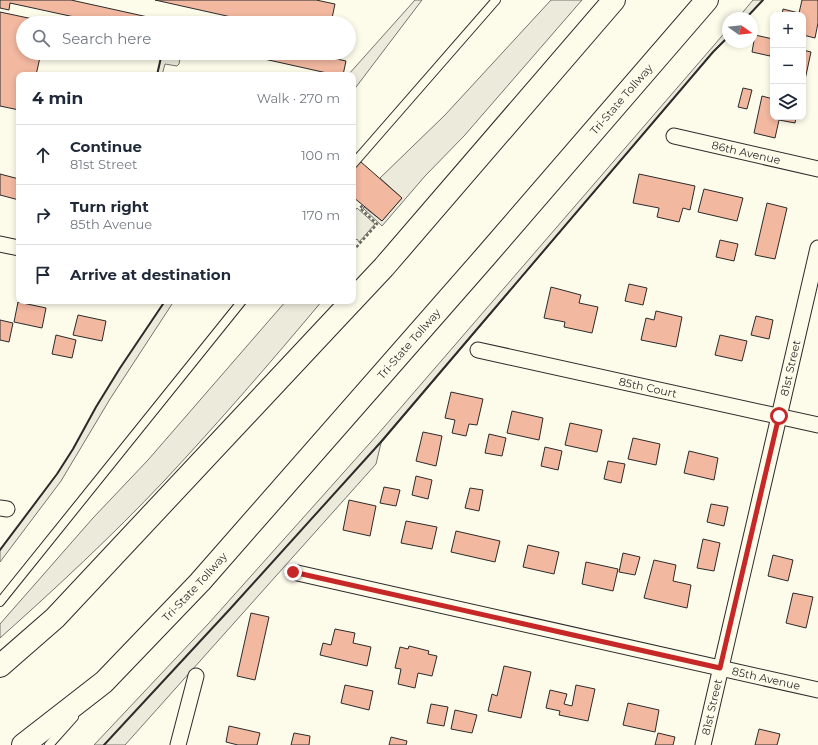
<!DOCTYPE html>
<meta charset="utf-8">
<style>
:root{--surface:#fff;--page:#f2f2f3;--text:#1f2937;--muted:#747a83;--line:#e0e1e3}
body{margin:0;font-family:Montserrat,sans-serif;background:var(--page);color:var(--text)}
.controls{position:absolute;right:12px;top:12px;display:grid;overflow:hidden;border-radius:8px;box-shadow:0 2px 6px #0003}
.controls button{width:36px;height:36px;display:grid;place-items:center;padding:0;border:0;border-bottom:1px solid var(--line);background:var(--surface);color:var(--text);font:20px sans-serif}
.compass{position:absolute;left:722px;top:12px;width:36px;height:36px;border-radius:50%;background:var(--surface);box-shadow:0 2px 6px #0003;rotate:104deg}
.stop{position:absolute;width:12px;height:12px;margin:-9px;border:3px solid #c62828;border-radius:50%;background:#fff}
.stop.end{background:#c62828;border-color:#fff;box-shadow:0 1px 4px #0008}
.list{margin:0;padding:0;list-style:none}
h2{display:flex;justify-content:space-between;align-items:center;height:52px;margin:0;padding:0 16px;font-size:17px}
h2 small{font-size:13px;font-weight:400;color:var(--muted)}
.list li{display:grid;grid-template-columns:26px 1fr auto;gap:12px;align-items:center;box-sizing:border-box;height:60px;padding:0 16px;border-top:1px solid var(--line)}
.list b{display:block;font-size:15px;white-space:nowrap}
.list p{margin:0;font-size:13px;white-space:nowrap;color:var(--muted)}
.list em{font-size:13px;font-style:normal;color:var(--muted)}
.icon{flex:none;width:22px;height:22px;fill:none;stroke:currentColor;stroke-width:2;stroke-linecap:round;stroke-linejoin:round}
.map{position:relative;flex:none;width:818px;height:745px;overflow:hidden}
.search{position:absolute;background:var(--surface);box-shadow:0 2px 6px #0003;left:16px;top:16px;width:340px;height:44px;display:flex;align-items:center;gap:10px;box-sizing:border-box;padding:0 14px;border-radius:22px;color:var(--muted);font-size:15px}
.panel{position:absolute;background:var(--surface);box-shadow:0 2px 6px #0003;left:16px;top:72px;width:340px;height:232px;border-radius:8px}
.map>svg:first-child{display:block}
.green{fill:#ecebdb;stroke:#74746e}
.building{fill:#f2b8a0;stroke:#2b2b2b}
.lines{fill:none;stroke-linecap:round;stroke-linejoin:round}
.lane-casing{stroke:#2b2b2b;stroke-width:10}
.street-casing{stroke:#2b2b2b;stroke-width:17}
.highway-casing{stroke:#2b2b2b;stroke-width:24}
.path{stroke:#6a6964;stroke-width:2.5;stroke-dasharray:3 2;stroke-linecap:butt}
.lane{stroke:#fdfbea;stroke-width:8}
.street{stroke:#fdfbea;stroke-width:15}
.highway{stroke:#fdfbea;stroke-width:22}
.wall{stroke:#2b2b2b;stroke-width:2}
.route{stroke:#c62828;stroke-width:5}
.labels{text-anchor:middle;dominant-baseline:central;stroke-width:3;stroke-linejoin:round;paint-order:stroke}
.street-label{font-size:11px;fill:#2b2b2b;stroke:#fdfbea}
</style>
<div class="map">
<svg width="818" height="745" viewBox="0 0 818 745">
<rect width="100%" height="100%" fill="#fdfbea"/>
<path class="green" d="M415,0h7l-69,91v-16h-5z
M551,0h31l-118,136 -39,40 -43,50 -19,-18 1,-1 18,14 20,-23 -22,-20 65,-63z
M753,0h10l-17,18h-8z
M728,29v8l-15,15 -332,391 -5,21 -251,281h-31l115,-122 169,-189z
M162,53h19l-2,11 -2,2 -12,-2 -3,11h-5z
M357,208l18,16 -16,18 -2,-3 -4,4v-30z
M165,301h9l-64,98 -49,82 -61,81v-12l57,-76 16,-25 23,-42 24,-39z
M286,301h36c-51,61 -103,121 -158,180 -52,55 -108,107 -164,157v-14l93,-106 55,-58z"/>
<path class="building" d="M0,0h71l104,23h-73l-92,-20 -1,7 -9,-2z
M155,0h161l19,4 -4,19h-73z
M802,0h16v23l-3,15 -12,-3v-20h-21l1,-6 16,4z
M0,12l47,10 -24,1v30h18l-5,22h-17v35l-19,-4z
M755,35l18,4 -3,17 -18,-4z
M803,50l8,2 -8,37z
M237,53h73l36,8 -3,14h-7z
M743,88l9,2 -5,19 -9,-2z
M762,96l11,3v18h23l-1,6 -16,-3 -4,18 -21,-5z
M353,155l49,43 -20,23 -29,-24z
M0,174l19,5v21l-19,-5z
M639,174l56,12 -5,24 -7,-2 -4,14 -22,-5 2,-9 -26,-5z
M704,189l39,9 -6,23 -39,-9z
M767,203l20,5 -12,51 -20,-4z
M720,240l18,4 -4,17 -18,-4z
M629,284l18,4 -4,17 -18,-4z
M551,287l30,8 -2,8 19,4 -6,26 -28,-6 1,-5 -21,-4z
M18,302l28,6 -4,20 -28,-6z
M656,311l26,6 -6,30 -35,-7 5,-22 8,2z
M78,315l28,6 -4,20 -29,-6z
M756,316l17,4 -4,19 -18,-4z
M0,320l13,3 -4,19 -9,-2z
M56,335l20,5 -4,18 -20,-4z
M720,335l27,6 -5,20 -27,-6z
M451,392l32,7 -6,26 -8,-1 -3,12 -14,-3 3,-13 -10,-2z
M512,411l31,7 -4,22 -32,-7z
M570,423l32,7 -5,22 -32,-7z
M423,432l19,4 -6,30 -20,-5z
M489,434l17,4 -4,18 -17,-3z
M633,438l27,6 -4,21 -28,-6z
M545,447l17,4 -4,19 -17,-4z
M689,451l29,7 -4,22 -30,-7z
M608,461l17,3 -4,19 -17,-4z
M416,476l16,4 -4,19 -16,-4z
M384,487l16,3 -4,16 -16,-3z
M470,488l13,2 -4,21 -14,-3z
M349,500l27,6 -6,30 -27,-6z
M711,504l17,3 -4,19 -17,-4z
M406,521l31,6 -5,22 -31,-6z
M456,531l44,10 -5,21 -44,-10z
M703,539l17,4 -6,28 -17,-3z
M528,545l31,7 -5,22 -31,-7z
M623,553l17,4 -5,18 -16,-3z
M773,555l20,5 -5,21 -20,-5z
M654,560l22,5 -3,16 18,4 -4,23 -43,-10z
M586,562l32,7 -5,22 -31,-7z
M793,593l20,4 -7,31 -20,-5z
M251,613l18,4 -14,63 -18,-4z
M335,629l20,4 -2,10 18,4 -4,19 -47,-11 3,-12 8,2z
M409,646l20,5 -1,3 9,2 -5,20 -14,-3 -3,15 -17,-4 3,-15 -6,-1 5,-21 8,2z
M504,666l27,6 -10,46 -33,-7 4,-17 5,2z
M345,685l28,6 -4,19 -28,-7z
M576,685l19,4 -7,32 -29,-6 1,-4 -14,-3 4,-18 17,4 -3,10 8,2z
M628,703l31,7 -4,22 -32,-7z
M431,704l17,3 -4,19 -17,-3z
M455,710l22,5 -5,18 -21,-4z
M229,726l31,7 -3,12h-19l-12,-3z
M759,729l21,5 -3,11h-22z
M294,733l16,3 -1,9h-18z
M658,733l17,4 -2,8h-18z
M391,737l16,4 -1,4h-17z"/>
<g class="lines">
<defs>
<path id="lane" d="M353,164l143,-164
M0,602l242,-301
M49,745l25,-28"/>
<g id="street">
<path id="s1" d="M674,136l144,33"/>
<path d="M0,244l19,4"/>
<path id="s2" d="M478,350l340,75"/>
<path d="M0,508l7,1"/>
<path id="s3" d="M293,572l525,118"/>
<path d="M178,745l18,-69"/>
<path id="s4" d="M703,745l115,-497"/>
</g>
<g id="highway">
<path d="M353,300l31,-33 230,-267"/>
<path d="M0,666l55,-48 297,-317"/>
<path id="s5" d="M23,745l81,-63 96,-100 285,-325 222,-257"/>
</g>
</defs>
<use href="#lane" class="lane-casing"/>
<use href="#street" class="street-casing"/>
<use href="#highway" class="highway-casing"/>
<path class="path" d="M353,251l24,-27 -17,-16 3,-3"/>
<use href="#lane" class="lane"/>
<use href="#street" class="street"/>
<use href="#highway" class="highway"/>
<path class="wall" d="M746,18l17,-18
M157,75l5,-22
M0,550l57,-76 16,-25 23,-42 24,-39 45,-67
M104,745l126,-136 150,-166 333,-391 15,-15"/>
</g>
<g class="lines">
<path class="route" d="M293,572l427,96 59,-252"/>
</g>
<g class="labels">
<g class="street-label">
<text stroke="none"><textPath href="#s5" startOffset="882">Tri-State Tollway</textPath></text>
<text stroke="none"><textPath href="#s1" startOffset="74">86th Avenue</textPath></text>
<text stroke="none"><textPath href="#s5" startOffset="558">Tri-State Tollway</textPath></text>
<text stroke="none"><textPath href="#s4" startOffset="387">81st Street</textPath></text>
<text stroke="none"><textPath href="#s2" startOffset="174">85th Court</textPath></text>
<text stroke="none"><textPath href="#s5" startOffset="234">Tri-State Tollway</textPath></text>
<text stroke="none"><textPath href="#s3" startOffset="485">85th Avenue</textPath></text>
<text stroke="none"><textPath href="#s4" startOffset="39">81st Street</textPath></text>
</g>
</g>
</svg>
<div class="controls">
<button>+</button>
<button>−</button>
<button><svg class="icon" aria-label="layers" viewBox="0 0 24 24"><path d="M12 4l9 5-9 5-9-5zM3 14l9 5 9-5"/></svg></button>
</div>
<svg class="compass" viewBox="-18 -18 36 36"><path d="M0-13l5 13h-10z" fill="#e53935"/><path d="M0 13l5-13h-10z" fill="#747a83"/></svg>
<div class="stop" style="left:779px;top:416px"></div>
<div class="stop end" style="left:293px;top:572px"></div>
<div class="search"><svg class="icon" aria-label="search" viewBox="0 0 24 24"><circle cx="10" cy="10" r="6"/><path d="M15 15l6 6"/></svg>Search here</div>
<section class="panel">
<h2>4 min<small>Walk · 270 m</small></h2>
<ul class="list">
<li><svg class="icon" aria-label="ahead" viewBox="0 0 24 24"><path d="M12 20V5M6 11l6-6 6 6"/></svg><div><b>Continue</b><p>81st Street</p></div><em>100 m</em></li>
<li><svg class="icon" aria-label="right" viewBox="0 0 24 24"><path d="M7 20v-9h11M14 6l5 5-5 5"/></svg><div><b>Turn right</b><p>85th Avenue</p></div><em>170 m</em></li>
<li><svg class="icon" aria-label="arrive" viewBox="0 0 24 24"><path d="M6 21V4h12l-3 4 3 4H6"/></svg><div><b>Arrive at destination</b></div></li>
</ul>
</section>
</div>
